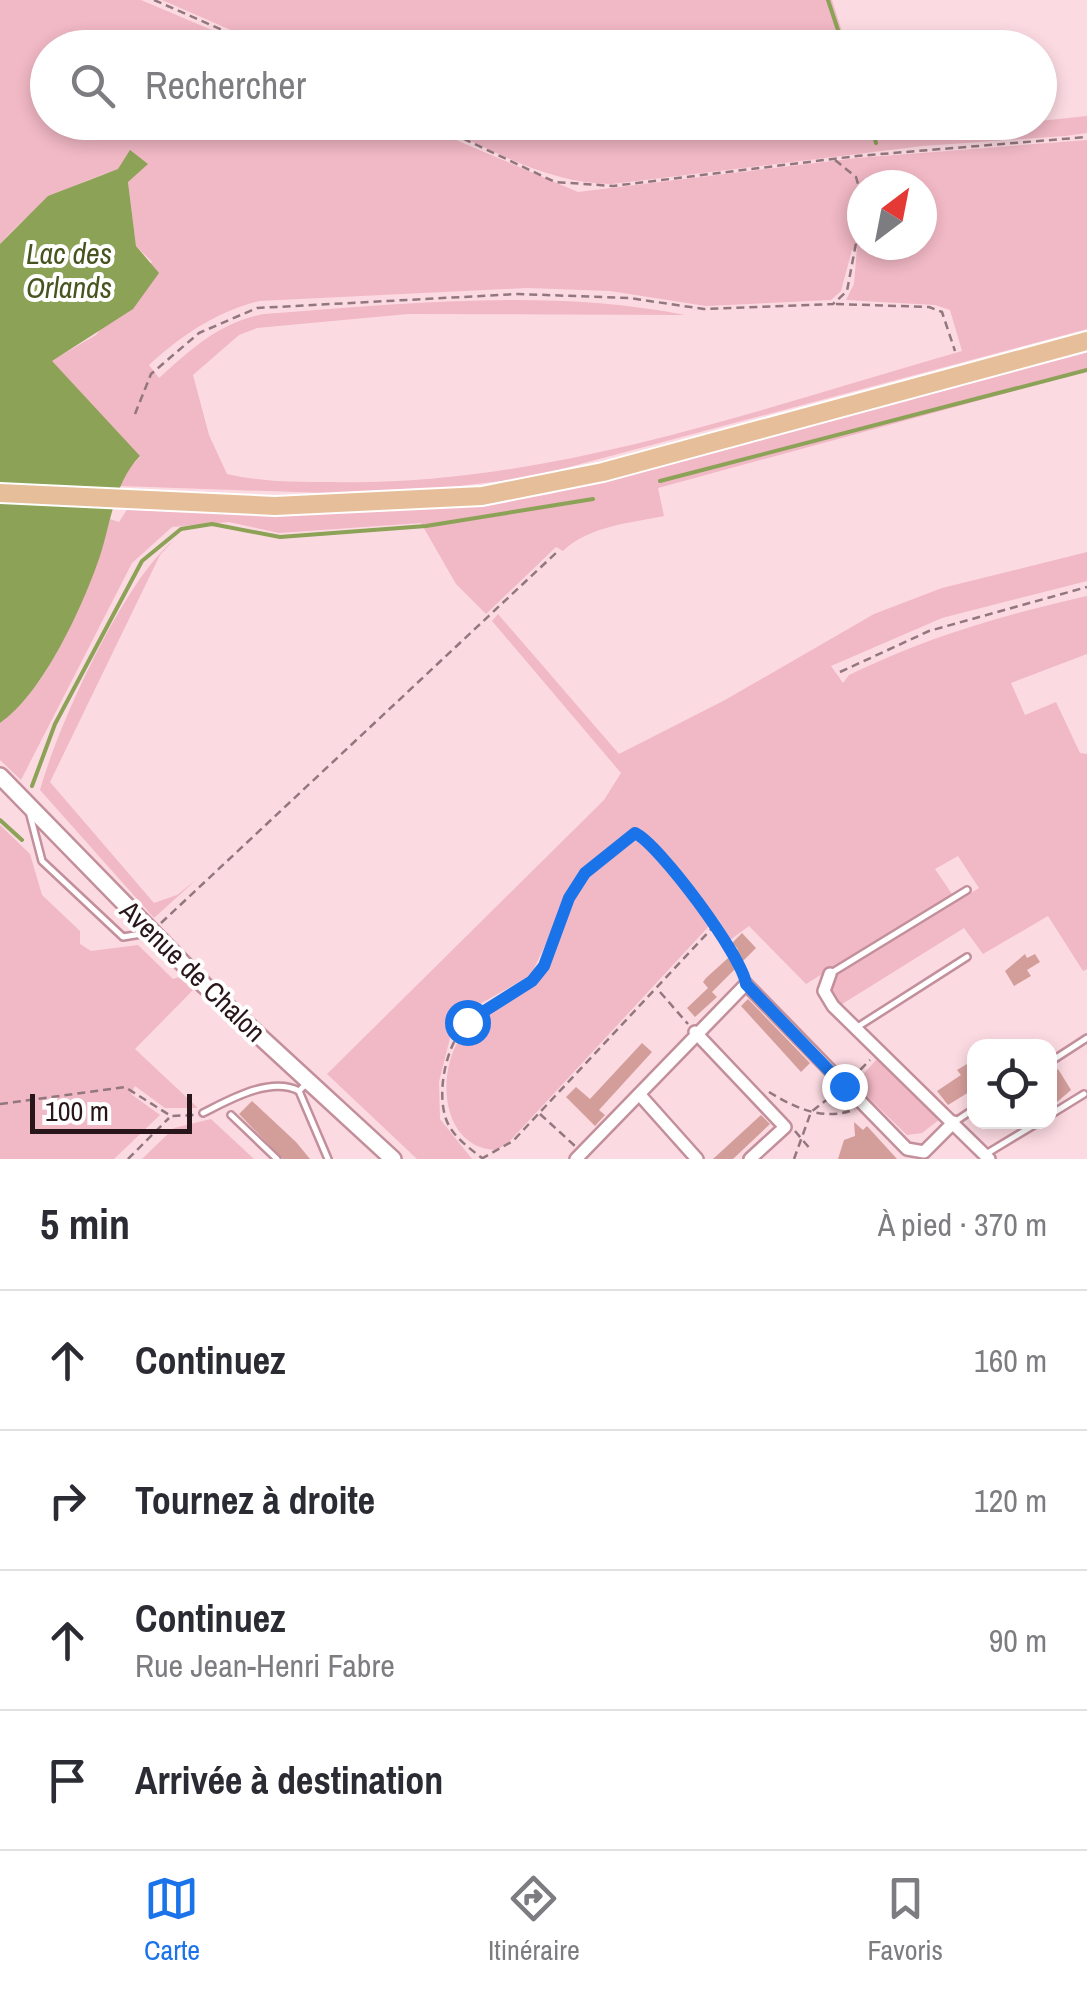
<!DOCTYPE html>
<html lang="fr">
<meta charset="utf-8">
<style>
:root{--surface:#fff;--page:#f7f7f7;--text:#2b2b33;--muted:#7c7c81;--line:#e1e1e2;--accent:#1a73e8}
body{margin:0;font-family:"Archivo Narrow",sans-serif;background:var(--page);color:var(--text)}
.controls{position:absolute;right:30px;bottom:30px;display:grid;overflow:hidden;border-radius:20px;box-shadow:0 5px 15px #0003}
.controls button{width:90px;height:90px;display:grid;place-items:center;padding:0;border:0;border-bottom:2px solid var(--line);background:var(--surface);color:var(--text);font:50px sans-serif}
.compass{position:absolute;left:847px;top:170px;width:90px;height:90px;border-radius:50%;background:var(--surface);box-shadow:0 5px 15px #0003;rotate:32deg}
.scale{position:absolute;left:30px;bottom:25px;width:162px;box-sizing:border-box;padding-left:10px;border:5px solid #29161b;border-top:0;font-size:28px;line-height:35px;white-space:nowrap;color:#29161b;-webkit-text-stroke:8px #fff;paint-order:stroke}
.stop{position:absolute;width:30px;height:30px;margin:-22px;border:8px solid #1a73e8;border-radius:50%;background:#fff}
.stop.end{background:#1a73e8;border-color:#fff;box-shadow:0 2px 10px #0008}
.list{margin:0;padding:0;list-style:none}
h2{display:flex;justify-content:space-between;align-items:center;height:130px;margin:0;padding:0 40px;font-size:42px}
h2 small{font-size:32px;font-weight:400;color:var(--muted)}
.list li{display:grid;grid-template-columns:65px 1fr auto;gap:30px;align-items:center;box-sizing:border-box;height:140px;padding:0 40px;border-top:2px solid var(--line)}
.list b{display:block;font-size:38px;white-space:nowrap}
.list p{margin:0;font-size:32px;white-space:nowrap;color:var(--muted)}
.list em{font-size:32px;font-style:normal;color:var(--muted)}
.icon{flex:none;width:55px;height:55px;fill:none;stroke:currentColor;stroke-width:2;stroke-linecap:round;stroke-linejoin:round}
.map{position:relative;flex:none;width:1087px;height:1159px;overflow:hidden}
.search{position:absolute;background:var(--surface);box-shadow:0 5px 15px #0003;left:30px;right:30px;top:30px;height:110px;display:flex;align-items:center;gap:25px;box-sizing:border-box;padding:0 35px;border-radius:55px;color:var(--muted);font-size:38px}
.sheet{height:690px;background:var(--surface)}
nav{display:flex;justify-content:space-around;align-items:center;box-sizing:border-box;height:140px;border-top:2px solid var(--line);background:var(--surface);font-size:28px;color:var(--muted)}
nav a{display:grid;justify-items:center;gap:5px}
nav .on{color:var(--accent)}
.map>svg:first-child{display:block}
.green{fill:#f1b8c5;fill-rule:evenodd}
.water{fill:#8ca257}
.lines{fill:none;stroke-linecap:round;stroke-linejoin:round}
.stream{stroke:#8ca257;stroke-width:4}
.building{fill:#d39d9a}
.lane-casing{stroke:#c28f9b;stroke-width:10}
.street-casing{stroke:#c28f9b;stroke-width:16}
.secondary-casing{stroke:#c28f9b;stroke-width:20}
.primary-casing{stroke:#fff;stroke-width:22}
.path{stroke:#92777e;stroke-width:2.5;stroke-dasharray:8 5;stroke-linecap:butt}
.lane{stroke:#fff;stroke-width:5}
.street{stroke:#fff;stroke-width:11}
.secondary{stroke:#fff;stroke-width:15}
.primary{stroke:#e6bf9a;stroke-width:18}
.route{stroke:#1a73e8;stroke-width:12}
.labels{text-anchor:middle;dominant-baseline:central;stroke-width:8;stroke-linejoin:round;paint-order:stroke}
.street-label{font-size:28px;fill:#29161b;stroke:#fff}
.water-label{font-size:30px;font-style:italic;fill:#46551f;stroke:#fff}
</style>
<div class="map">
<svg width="1087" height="1159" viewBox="0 0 1087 1159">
<rect width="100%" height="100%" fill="#fcdae2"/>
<path class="green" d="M0,0h141l111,47 -204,1v74l368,1 162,69 279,-34 230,-18v189l-559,149 -146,17 -262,-9 5,-14 15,-15 -89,-96 45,-26 56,-73 -16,-16 -8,-65 20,-18c-63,12 -106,34 -148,81zM862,185h60v60h-60zM857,248l-3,36 -8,16 89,5 15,5 12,41c-204,58 -416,136 -630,131 -36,0 -70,0 -105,-8l-18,-39 -16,-60 46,-40 18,-7 151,-14 277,1c-138,-27 -281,-11 -421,-1 -44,8 -73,35 -105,64l-10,-13c33,-30 67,-53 110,-64l268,-13 83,3 96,15 125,-6 10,-9 11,-41z
M162,0h670l15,47h-577z
M1087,116v17l-22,3 -142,10 -311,38c-64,0 -122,-35 -179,-61l439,-1 6,16z
M1087,352v19l-429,117 6,28c-34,7 -75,10 -101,35l-7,-4 -70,67 -30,-30 -35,-61 -142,10 -50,-11 -57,5 -40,36 -111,217 -21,-20v-37c53,-37 93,-143 110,-204l9,3 9,-14c37,6 70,2 107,3 106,3 210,1 315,-17z
M173,541l-13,14 -110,227 104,121 23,-8 20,-16 -43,39 -114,-128c18,-64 83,-208 133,-249z
M1087,552v29l-145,37 -111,48 12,17 6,-8c78,-38 154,-60 238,-79v58l-76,29 14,32 31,-13 24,51 7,1v215l-4,2 -35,-55 -65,38 -19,-26 -125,78 -10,-13 6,-17 144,-88 -21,-32 -23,13 17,25 -146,90 -57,-58 -19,14 -10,-18 -79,-93h-10l-53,46 -47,100 -53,30 -28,33 -11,44 1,37 32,40h-55l-90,-85 277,-274 17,-27 -129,-152 6,-7 121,140 106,-54 149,-86 68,-26z
M0,825l30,29 12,41 38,36v13l11,7 47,-6 35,34 6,-2 14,13 -58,59 63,59h-33l-30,-22 -4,8 29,21 -46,44h-114z
M632,836h8l70,89 -201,217 -12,8c-56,-1 -62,-77 -35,-115 19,-29 59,-34 79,-61 14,-19 18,-42 26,-64 10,-30 39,-58 65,-74z
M878,1058l62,61 -18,14 -15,2 -53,-51z
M211,1119l43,40h-112l32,-31z"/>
<path class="water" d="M130,150l18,14 -20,18 8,64 23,27 -26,36 -81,52 88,95c-26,27 -29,66 -40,100 -17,50 -57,138 -100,167v-479l48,-48 70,-27z"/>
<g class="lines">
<path class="stream" d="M828,0l16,48
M870,122l6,21
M660,481l427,-111
M32,786l23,-62 87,-163 39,-32 31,-5 68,13 146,-11 167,-27
M0,820l22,20"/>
</g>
<path class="building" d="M742,933l14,15 -44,44 5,5 -22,20 -8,-9 21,-20 -5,-6 3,-4 32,-29 -6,-6z
M1025,954l2,4 8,-4 5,8 -13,8 4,6 -17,10 -9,-15z
M748,999l62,64 -9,9 -60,-66z
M642,1043l10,9 -53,58 6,5 -10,11 -29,-29 10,-10 14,12z
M967,1064l3,6 4,-3v22l-26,16 -11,-14 24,-16 -4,-5z
M1058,1069l13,21 -21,18v-34z
M252,1101l44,41 14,17h-27l-44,-45z
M761,1115l9,9 -37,35h-20z
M854,1122l9,8 4,-4 30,33h-59l6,-19 11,-4z"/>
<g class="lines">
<defs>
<path id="lane" d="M30,815l12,46 81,76 24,-4
M833,972l134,-82
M859,1026l108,-69
M1050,1062l37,-24
M307,1083l-8,8 29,68
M203,1113c26,-13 67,-37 96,-22
M231,1115l46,44
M1050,1115l34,-21
M956,1121l18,-12
M986,1154l53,-32"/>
<path id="street" d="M830,974l-6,17 9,15 156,153
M695,1032l90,95 -35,32
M639,1094l58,65
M576,1159l170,-175 161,165 17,3 30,-30"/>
<path id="secondary" d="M0,776l205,210 188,173"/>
<path id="primary" d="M0,493l275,13 207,-10 121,-24 484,-131"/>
</defs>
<use href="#lane" class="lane-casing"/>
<use href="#street" class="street-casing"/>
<use href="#secondary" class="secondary-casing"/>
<use href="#primary" class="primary-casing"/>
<path class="path" d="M154,0l109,48
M428,122l127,60 58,4 244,-30 230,-19
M835,160l21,17 6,21
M836,304l93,3 13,5 13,39
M135,414l16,-40 48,-41 58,-25 261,-14 111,4 75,11 129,-5 14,-13 15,-80
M840,672l89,-41 158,-44
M161,923l396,-371
M716,926l29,48
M660,992l28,32
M851,1079l19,-19
M769,1092c26,16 56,30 86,17
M0,1104l125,-17 46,29 25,-1
M540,1114l35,32
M795,1131l16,19
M128,1159l41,-41
M481,1159l32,-18 203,-217 -76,-90c-12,0 -23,8 -32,17 -42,40 -39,66 -64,113 -14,27 -43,32 -67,49 -28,19 -42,74 -31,106 6,17 22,28 36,39
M794,1159l17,-47 27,-21"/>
<use href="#lane" class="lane"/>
<use href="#street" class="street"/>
<use href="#secondary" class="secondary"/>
<use href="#primary" class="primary"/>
</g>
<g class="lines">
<path class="route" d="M467,1022l65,-41 12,-15 25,-68 16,-25 50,-40c24,11 108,124 111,151l98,102"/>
</g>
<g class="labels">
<g class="street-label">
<text transform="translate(193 971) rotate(44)">Avenue de Chalon</text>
</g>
<g class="water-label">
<text x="69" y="253">Lac des<tspan x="69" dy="34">Orlands</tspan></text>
</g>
</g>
</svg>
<div class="controls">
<button><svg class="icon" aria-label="locate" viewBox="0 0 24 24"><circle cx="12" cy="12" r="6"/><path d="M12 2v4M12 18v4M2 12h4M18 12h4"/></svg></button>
</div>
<svg class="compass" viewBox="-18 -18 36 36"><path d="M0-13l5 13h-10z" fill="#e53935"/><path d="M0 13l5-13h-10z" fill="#7c7c81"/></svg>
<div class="scale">100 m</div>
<div class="stop" style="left:467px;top:1022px"></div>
<div class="stop end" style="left:844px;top:1086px"></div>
<div class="search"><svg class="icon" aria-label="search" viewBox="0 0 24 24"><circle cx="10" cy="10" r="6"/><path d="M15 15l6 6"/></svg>Rechercher</div>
</div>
<section class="sheet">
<h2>5 min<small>À pied · 370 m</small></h2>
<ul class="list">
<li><svg class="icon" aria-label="ahead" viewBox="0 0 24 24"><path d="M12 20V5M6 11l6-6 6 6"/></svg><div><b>Continuez</b></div><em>160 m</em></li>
<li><svg class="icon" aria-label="right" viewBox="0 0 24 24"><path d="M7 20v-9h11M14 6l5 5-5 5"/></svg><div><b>Tournez à droite</b></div><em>120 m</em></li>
<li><svg class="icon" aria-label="ahead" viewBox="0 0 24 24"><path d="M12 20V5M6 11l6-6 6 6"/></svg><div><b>Continuez</b><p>Rue Jean-Henri Fabre</p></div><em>90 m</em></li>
<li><svg class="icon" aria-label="arrive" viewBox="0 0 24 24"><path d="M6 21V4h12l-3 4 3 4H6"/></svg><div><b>Arrivée à destination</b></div></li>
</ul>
</section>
<nav>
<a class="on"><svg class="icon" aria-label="map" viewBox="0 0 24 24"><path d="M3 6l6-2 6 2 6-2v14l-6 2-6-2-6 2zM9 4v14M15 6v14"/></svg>Carte</a>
<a><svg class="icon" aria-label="directions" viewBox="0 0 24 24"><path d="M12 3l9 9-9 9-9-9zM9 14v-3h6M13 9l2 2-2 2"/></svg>Itinéraire</a>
<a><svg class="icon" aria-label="saved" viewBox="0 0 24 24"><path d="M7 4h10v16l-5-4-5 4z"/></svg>Favoris</a>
</nav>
